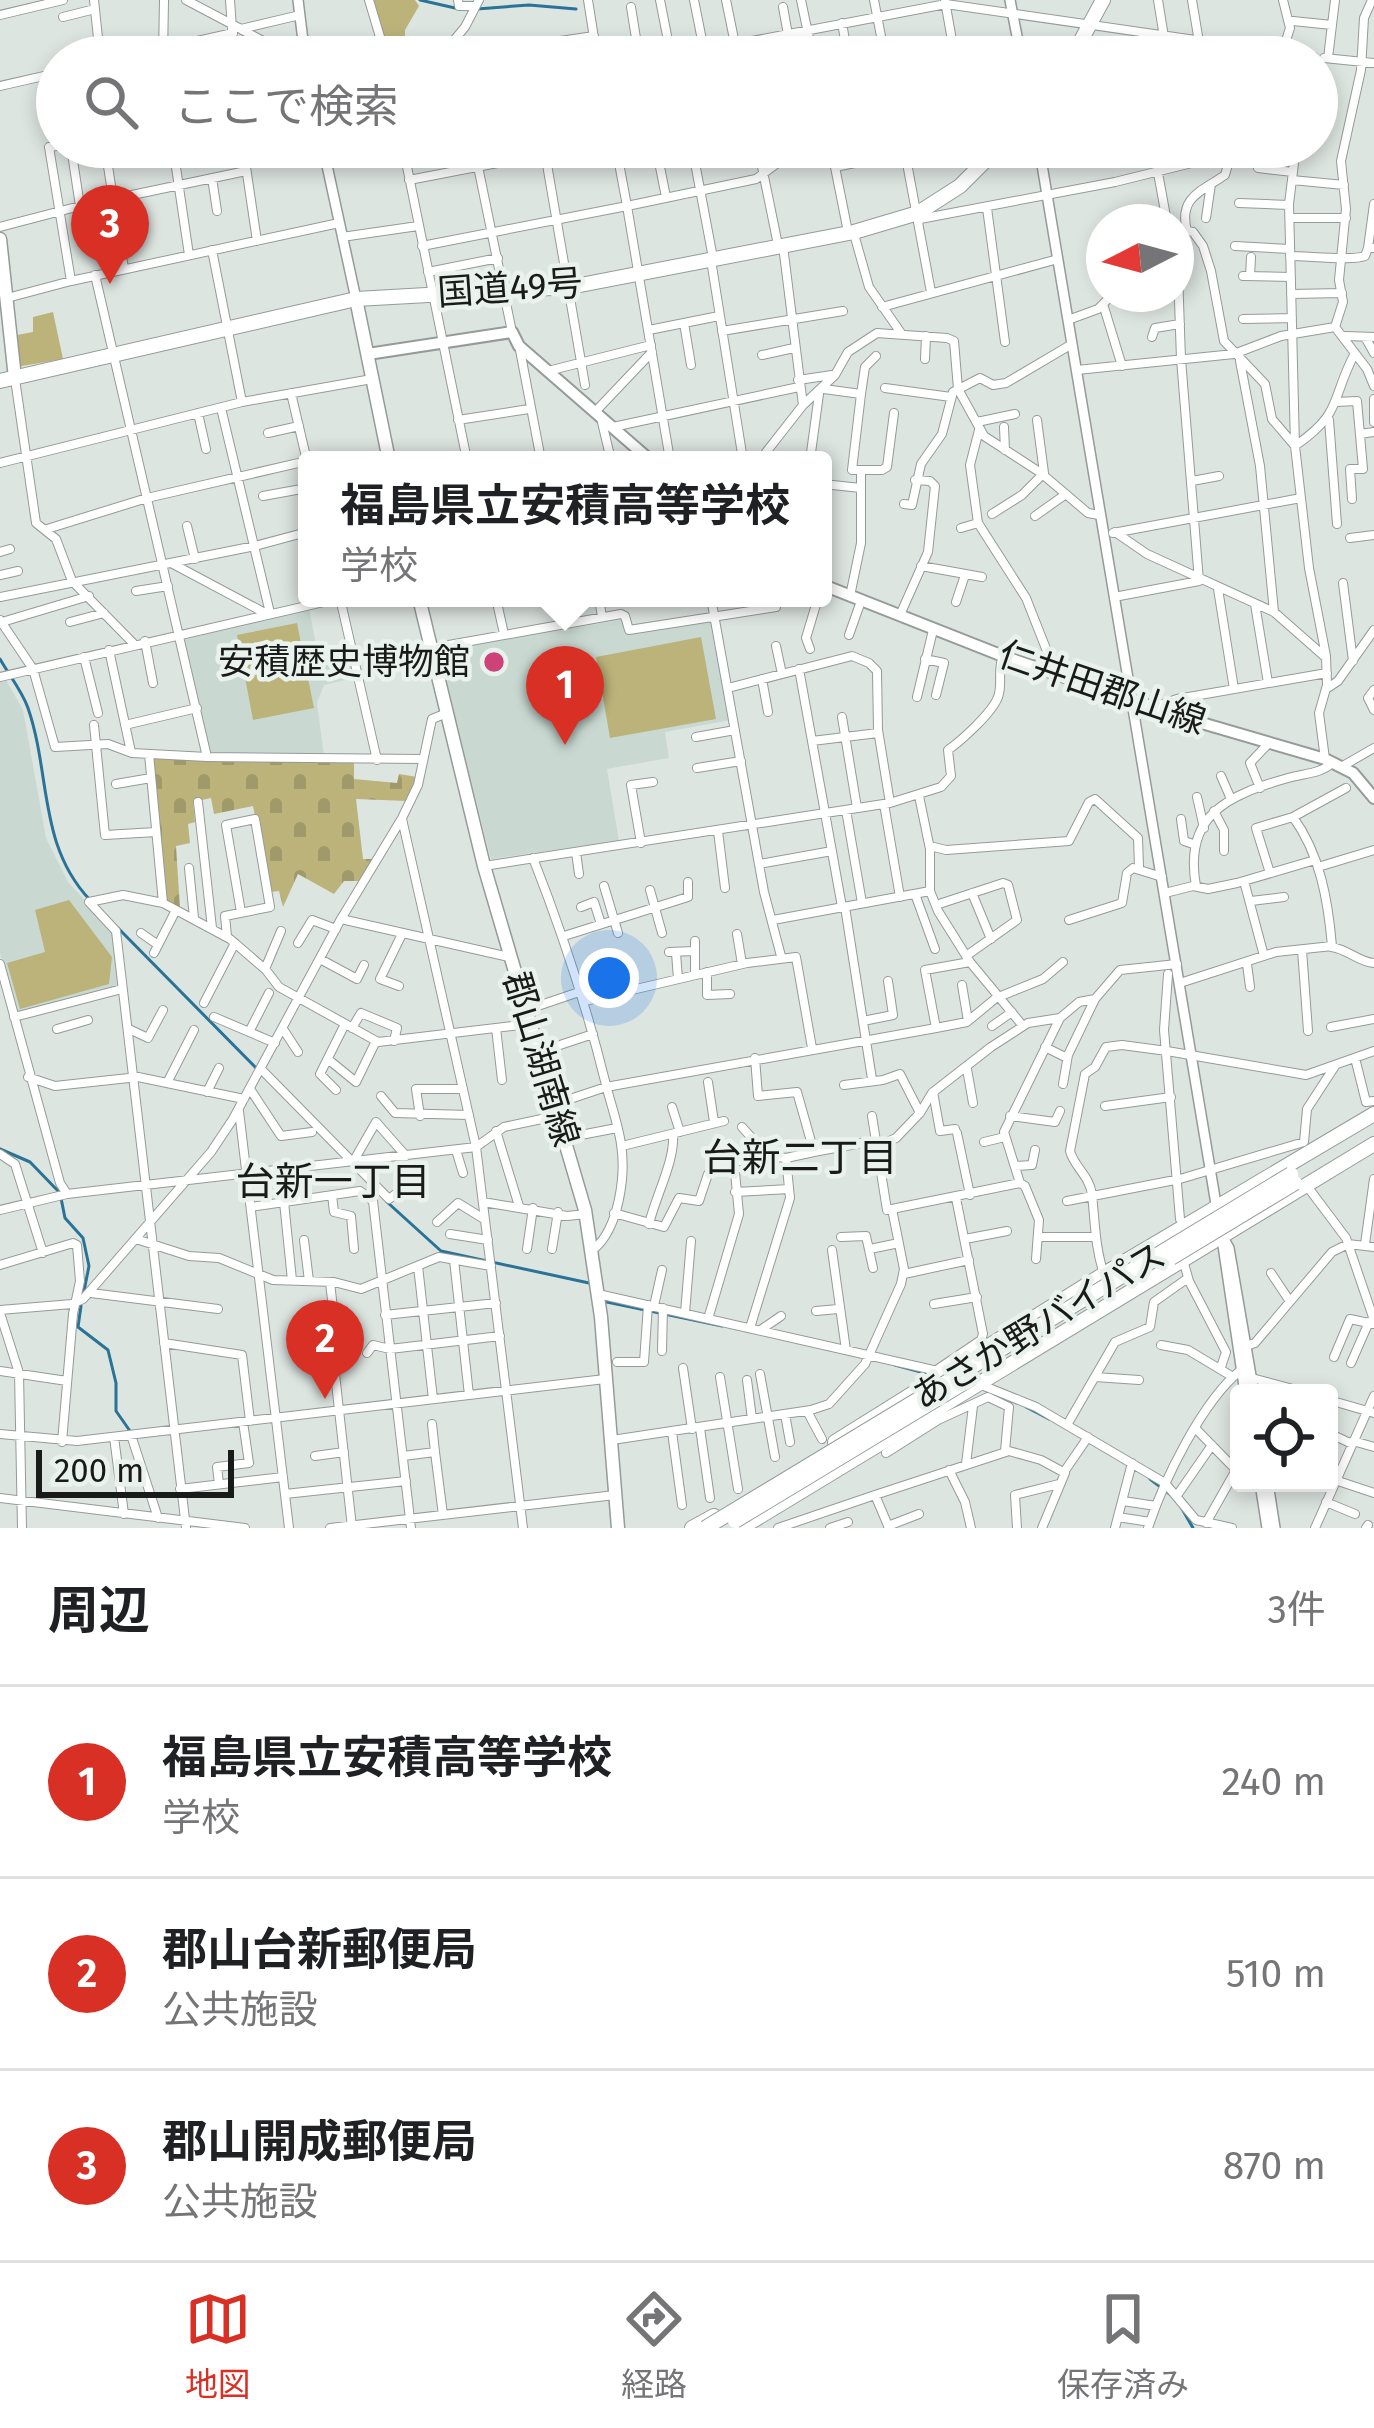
<!DOCTYPE html>
<html lang="ja">
<meta charset="utf-8">
<style>
:root{--surface:#fff;--page:#f2f2f2;--text:#202124;--muted:#757577;--line:#e0e0e0;--accent:#d93025}
body{margin:0;font-family:"Fira Sans","Noto Sans JP",sans-serif;background:var(--page);color:var(--text)}
.controls{position:absolute;right:36px;bottom:36px;display:grid;overflow:hidden;border-radius:12px;box-shadow:0 6px 18px #0003}
.controls button{width:108px;height:108px;display:grid;place-items:center;padding:0;border:0;border-bottom:3px solid var(--line);background:var(--surface);color:var(--text);font:60px sans-serif}
.compass{position:absolute;left:1086px;top:204px;width:108px;height:108px;border-radius:50%;background:var(--surface);box-shadow:0 6px 18px #0003;rotate:264deg}
.scale{position:absolute;left:36px;bottom:30px;width:198px;box-sizing:border-box;padding-left:12px;border:6px solid #181b1a;border-top:0;font-size:33px;line-height:42px;white-space:nowrap;color:#181b1a;-webkit-text-stroke:9px #eaf2ee;paint-order:stroke}
.you{position:absolute;left:609px;top:978px;width:42px;height:42px;margin:-30px;border:9px solid #fff;border-radius:50%;background:#1a73e8;box-shadow:0 0 0 18px #1a73e833}
.badge{display:grid;place-items:center;width:78px;height:78px;border-radius:50%;background:var(--accent);color:#fff;font-size:39px;font-weight:700}
.pin{position:absolute;translate:-50% -99px;filter:drop-shadow(0 3px 6px #0008)}
.pin::after{content:'';position:absolute;top:63px;width:42px;height:36px;background:inherit;clip-path:polygon(0 0,100% 0,50% 100%)}
.popup{position:absolute;left:298px;top:451px;width:534px;height:156px;box-sizing:border-box;display:grid;place-content:center;border-radius:12px;background:var(--surface);filter:drop-shadow(0 3px 9px #0005);font-size:39px;white-space:nowrap;color:var(--muted)}
.popup b{font-size:45px;color:var(--text)}
.popup::after{content:'';position:absolute;left:50%;top:100%;margin-left:-24px;border:24px solid transparent;border-top-color:var(--surface)}
.list{margin:0;padding:0;list-style:none}
h2{display:flex;justify-content:space-between;align-items:center;height:156px;margin:0;padding:0 48px;font-size:51px}
h2 small{font-size:39px;font-weight:400;color:var(--muted)}
.list li{display:grid;grid-template-columns:78px 1fr auto;gap:36px;align-items:center;box-sizing:border-box;height:192px;padding:0 48px;border-top:3px solid var(--line)}
.list b{display:block;font-size:45px;white-space:nowrap}
.list p{margin:0;font-size:39px;white-space:nowrap;color:var(--muted)}
.list em{font-size:39px;font-style:normal;color:var(--muted)}
.icon{flex:none;width:66px;height:66px;fill:none;stroke:currentColor;stroke-width:2;stroke-linecap:round;stroke-linejoin:round}
.map{position:relative;flex:none;width:1374px;height:1528px;overflow:hidden}
.search{position:absolute;background:var(--surface);box-shadow:0 6px 18px #0003;left:36px;right:36px;top:36px;height:132px;display:flex;align-items:center;gap:30px;box-sizing:border-box;padding:0 42px;border-radius:66px;color:var(--muted);font-size:45px}
.sheet{height:732px;background:var(--surface)}
nav{display:flex;justify-content:space-around;align-items:center;box-sizing:border-box;height:168px;border-top:3px solid var(--line);background:var(--surface);font-size:33px;color:var(--muted)}
nav a{display:grid;justify-items:center;gap:6px}
nav .on{color:var(--accent)}
.map>svg:first-child{display:block}
.built{fill:#c9d9d2}
.green{fill:#bbb37a}
.cemetery{fill:url(#cemetery-stones)}
.lines{fill:none;stroke-linecap:round;stroke-linejoin:round}
.stream{stroke:#2a7296;stroke-width:3}
.minor-casing{stroke:#949b98;stroke-width:10}
.tertiary-casing{stroke:#949b98;stroke-width:12}
.secondary-casing{stroke:#949b98;stroke-width:14}
.primary-casing{stroke:#949b98;stroke-width:15}
.trunk-casing{stroke:#949b98;stroke-width:16}
.minor{stroke:#fff;stroke-width:8}
.tertiary{stroke:#fff;stroke-width:9}
.secondary{stroke:#fff;stroke-width:10}
.primary{stroke:#fff;stroke-width:12}
.trunk{stroke:#fff;stroke-width:14}
.trunk-bridge-casing{stroke:#949b98;stroke-width:16;stroke-linecap:butt}
.trunk-bridge{stroke:#fff;stroke-width:14}
.poi-dot{fill:#cd4278;stroke:#eaf2ee;stroke-width:4.5}
.labels{text-anchor:middle;dominant-baseline:central;stroke-width:9;stroke-linejoin:round;paint-order:stroke}
.street-label{font-size:36px;fill:#181b1a;stroke:#eaf2ee}
.poi-label{font-size:36px;fill:#181b1a;stroke:#eaf2ee;text-anchor:end}
.neighbourhood-label{font-size:39px;fill:#181b1a;stroke:#eaf2ee}
</style>
<div class="map">
<svg width="1374" height="1528" viewBox="0 0 1374 1528">
<defs>
<pattern id="cemetery-stones" width="16" height="16" patternUnits="userSpaceOnUse" patternTransform="scale(3)"><rect width="16" height="16" fill="#bbb37a"/><path d="M2 7V4a2 2 0 0 1 4 0v3zM10 15v-3a2 2 0 0 1 4 0v3z" fill="#a09969"/></pattern>
</defs>
<rect width="100%" height="100%" fill="#dde5e1"/>
<path class="built" d="M309,608l8,42 30,-5 7,33 -30,7 -7,18 7,53 -114,-4 -27,-117z
M621,620l5,14 85,-12 20,98 -66,12 4,26 -62,11 12,72 -128,18 -53,-209z
M6,680l17,30 23,128 22,44 46,50 6,55 -103,27 -17,-61v-272z"/>
<path class="green" d="M373,0h42l4,6 -14,24v27h-16z
M53,312l10,47 -47,8 -4,-31 21,-4v-15z
M297,623l17,85 -61,12 -16,-85z
M701,637l15,82 -106,19 -14,-81z
M69,900l43,57 -3,27 -89,25 -13,-46 38,-11 -10,-42z"/>
<path class="cemetery" d="M152,758l202,4v17l43,4 2,-9 18,3 -10,24 -51,-2 7,60h11l-14,22h-16l-10,13 -36,-20 -15,33 -4,-16 -9,1 -17,-86 -39,8 -3,-16 -18,4 2,20 -7,2 2,19 -14,3 4,63 -16,-8z"/>
<g class="lines">
<path class="stream" d="M420,0l35,8
M477,9l52,-4 47,4
M0,659c9,16 22,32 28,49 23,67 10,137 62,192
M118,928l141,143
M0,1149l30,13 30,31 5,25 18,20 6,28 -6,30
M387,1202l54,49 148,32
M602,1301l120,25
M81,1306l-3,21 30,23 8,33v28l14,20
M895,1365l37,10
M1026,1407l23,12
M1150,1479l21,16
M1181,1507l12,21"/>
<defs>
<path id="minor" d="M94,0l6,57
M186,0l55,29 59,-14
M230,0l4,57
M369,0l17,57
M458,0l1,6h16
M588,0l9,57
M660,0l11,56
M694,0l10,50
M726,0l9,44
M801,0l12,57
M874,0l11,57
M1158,0l6,37
M1192,0l7,42
M945,1l10,56
M631,7l8,50
M783,7l9,50
M0,15l63,-15
M63,17l32,-8
M1293,21l39,4
M842,23l6,34
M242,30l52,27
M450,45l76,1 68,-10
M1282,53l8,-25 -7,-28
M126,57l107,-24
M163,57l1,-57
M440,57l25,-30 14,-27
M668,57l278,-53 368,53
M1204,57v-15
M1324,58l50,5
M1328,58l7,-58
M0,86l57,-13
M57,146l-8,1 22,134
M71,147l9,59
M105,147l19,122
M173,147l16,108
M243,147l14,94
M403,147l64,313
M474,147l38,185
M508,147l3,15
M544,147l41,238
M616,147l11,59 129,-27 43,-32
M656,147l10,50
M692,147l21,111
M758,147l20,98
M831,147l17,85
M904,147l27,145
M971,147l4,22
M1233,147l-8,28c-23,16 -47,22 -38,56l6,1 10,14 8,25 13,70 41,43 7,35 23,27c49,-34 35,-46 60,-93
M1296,147l-7,57 6,242 14,122 17,88 1,29 -8,28 6,46
M835,167l70,-14
M1258,168l35,4
M1158,173l9,49
M212,178l5,33
M409,180l172,-33
M1292,180l52,5
M1239,203l50,2
M1374,204l-6,44h6
M987,208l18,134
M1206,218l5,-34
M1290,218h56
M920,219l195,-37 117,-29
M0,227l80,-21 166,-35
M854,234l15,53 32,46
M342,237l76,-11
M422,246l205,-40 43,254
M783,246l20,159
M1235,246l55,3
M212,250l30,152
M1290,256c19,0 63,5 75,0l3,-8
M711,260l32,200
M428,272l70,-14
M95,275l112,482
M1243,276l48,1
M1250,276l1,-19
M1291,294l51,-1
M7,298l64,-17 268,-58
M1103,304l19,62
M882,307l176,-48
M1243,319l49,-1
M1068,320l30,-11 15,-15
M684,323l7,42
M1335,327l32,42 7,17
M649,330l70,-14
M722,331l121,-20
M1346,336l28,1
M1152,337l3,-9 25,-4
M1365,337l9,16
M520,350l21,110
M762,355l32,-7
M925,359l1,-23
M1240,361l20,105 14,146
M1077,370l157,-16 47,-18 54,-9 8,-25 -4,-22 7,-71 -5,-48 20,-91 3,-52 8,-18
M548,371l103,-26
M15,379l21,144 20,16 16,42 61,62
M798,380l34,-5
M885,388l66,9
M824,389l37,5 4,-27 11,-11
M291,393l16,68
M861,394l-9,76h30l5,-3 7,-54
M1374,399v23
M1336,402l21,-1 6,68h-13l2,30
M221,408l49,205
M595,412l57,-60
M198,413l8,36
M601,418l10,42
M458,420l71,-11
M1329,420l8,104
M977,422l38,-8
M613,427l186,-40
M1004,427l1,23
M979,430l-9,35 8,58 48,75 30,76
M268,433l31,-7
M1360,434l14,-2
M760,460l43,-55 32,-30 13,-23 29,-19 70,5 7,3 4,48 26,47 57,37 47,40 11,2
M810,460l9,-66
M0,463l242,-61 130,-23
M1192,481l27,-5
M823,484l38,4
M263,496l44,-8
M904,504l8,1 9,-41 21,-30 11,-42 27,-14 13,7 13,-2 66,-39
M992,514l30,-19 22,-22 -7,-53
M1035,516l31,-22
M187,526l8,33
M961,528l17,-5
M47,529l100,-31 160,-37
M1115,532l32,22 127,58 50,44
M1113,533l188,-35
M1350,538l24,-3
M0,552l10,-3
M173,564l92,49
M921,566l61,11
M0,575l18,-4
M1343,583l10,78
M1218,589l16,100
M136,591l32,-5
M850,596l11,-53v-73
M0,597l255,-51 52,-14
M1114,597l85,-16 -18,-222 -4,-116 10,-12
M340,598l37,162
M496,598l8,36
M568,598l4,24
M599,598l3,19
M711,598l53,294 17,64
M956,602l9,-27
M1255,604l13,79
M900,615l28,-63 7,-66 -5,-5 -15,-1
M0,620l33,49 22,78 53,-3 24,9 75,4 216,2
M2,622l87,-26
M70,622l34,-9
M849,635l12,-34
M145,641l8,42
M776,646l6,28
M432,648l189,-34 4,2 4,14 147,-23v-9
M810,649l-4,-11 12,-40
M109,650l22,102
M84,657l14,56
M925,659l19,4 -8,32
M799,669l43,238
M0,677l341,-79
M762,679l6,33
M728,688l124,-32 17,7 8,8 1,59 12,73
M1326,689l12,-8 36,-51
M1374,690l-6,8 6,12
M917,697l16,-67
M1154,707l23,-8 150,-26
M842,717l15,91
M94,725l11,110 51,-3
M125,725l72,-17
M696,737l39,-7
M812,741l66,-8
M149,754l14,149
M1341,767l33,-19
M697,768l44,-7
M1221,776l10,23
M116,784l35,-6
M1260,788l-10,-25 19,-20
M919,796l11,53v42l8,20 32,51 53,64
M1197,797l7,31
M198,802l14,126
M884,804l16,93
M846,810l16,93
M1214,811l10,19v21
M402,819l74,328 47,381
M1181,819l3,22 9,3
M718,831l7,57
M641,843l-10,-58 22,-3
M930,846l16,4 123,-9 20,-39 6,-3 43,39 1,29
M576,852l3,22
M533,858c29,74 53,146 72,223 5,21 13,42 16,63 5,31 -2,84 -27,105
M759,864l73,-13
M484,866l406,-63 51,-16 10,-11 -3,-26c14,-10 44,-37 50,-53 5,-13 -1,-27 5,-41
M1318,867l56,-17
M189,868l5,50
M1270,873l-14,-45 37,-11 53,-29
M1244,881l20,75
M604,886l14,47
M1196,886c-13,-71 32,-91 92,-108 17,-5 32,-4 44,-15
M650,890l12,43
M972,893l19,46
M1165,893l28,-7 15,3 29,-6 78,-23
M915,894l20,55
M1251,901l33,-4
M936,905l67,-22 5,2 9,35 -51,36
M581,907l13,-5 7,22
M845,907l27,172
M341,919l168,38
M773,920l157,-29
M1069,920l53,-17 5,-30 6,-5 29,9
M141,933l17,12
M737,934l5,30
M227,936l-2,-20 45,-9 -15,-88 -29,6 15,87
M564,936l124,-39v-15
M695,941v34
M298,943l14,-23 24,9
M1331,947c17,2 27,15 43,16
M1302,950l6,81
M669,952l26,-1
M154,953l22,-43
M676,953l2,26
M320,959l37,20 7,-14
M0,964l60,219 7,11
M1247,964l3,23
M265,969l16,-38
M707,972v23l23,-1
M1168,974l-4,56 16,189
M1180,983l96,-31 56,-6c-4,-46 -12,-92 -39,-129
M962,985l6,36
M399,986l-19,-7 22,-45
M585,1001l162,-38 49,-6 16,91
M204,1003l31,-60
M526,1010l56,-19
M14,1017l108,-28
M214,1017l61,26
M863,1021l30,-6 -5,-34
M992,1026l20,-14
M1331,1027l43,-8
M352,1028l9,-15 36,15 -3,13
M496,1028l6,52
M936,1028l31,-6 29,-24 47,-19 20,-17
M57,1029l31,-9
M129,1029l19,9 15,-28
M283,1029l15,23
M249,1032l20,-39
M1045,1047l22,11
M539,1052l54,-18
M1355,1058l11,44 8,-1
M329,1060l27,22 20,-41
M261,1069l128,130 25,-19
M967,1069l6,34
M28,1077l27,9 83,-9 106,22
M708,1082l6,40
M167,1083l27,-53
M1063,1084l5,-29 27,-56
M844,1085l39,-5 17,-6 20,39
M250,1089l31,47 31,-4
M336,1090l-16,-16 25,-50
M207,1092l12,-24
M933,1092l7,39 15,-2
M381,1096l14,17 74,2
M555,1104l51,-17 330,-59 -11,-58 45,-8
M1105,1106l66,-9
M672,1107l8,25
M239,1111l50,417
M420,1116l-4,-27h47
M872,1116l15,94 133,-27
M1010,1116l45,6 5,-11
M742,1127l26,29 18,2
M496,1131l23,75
M957,1133l13,62
M565,1138l52,-10
M984,1142l21,-5
M622,1146l102,-25
M456,1150l7,23
M814,1152l53,-10 16,2 13,-6 24,-25 12,-20 59,-46 37,-24 32,-5 19,-16 16,-3 25,-29 57,-6
M0,1154l15,10 28,89
M353,1162l23,-40 30,34
M1015,1166l17,-1 3,-15
M1307,1186l39,52 28,82
M735,1192l54,-3
M332,1195l2,17 17,4 3,33
M1067,1201l113,-22 124,-37 3,-33 28,-43
M284,1202l8,78
M483,1202l84,14 19,-2
M251,1207l109,-16 13,10 38,327
M0,1210l67,-16 409,-47 28,-20 52,-11
M614,1213l50,14 15,-29 20,3 9,-27
M437,1222l21,-19 26,16
M649,1224c7,-29 26,-63 24,-90
M450,1234l38,6
M841,1237l25,-1 7,32
M1038,1237h58
M136,1239l53,17 30,2 54,22 61,2 27,7 78,-32 52,9
M965,1239l42,-8
M304,1240l5,41
M1365,1244l9,-65
M527,1249l6,-41
M552,1249l6,-37
M870,1249l29,-6
M832,1250l14,100
M1036,1259l3,-39 -14,-34 -5,-3 -16,-51 55,-112
M454,1260l15,135
M1183,1260l6,21 37,71 -5,15
M0,1265l73,-22 4,2 3,36 -7,33 -11,128
M418,1266l15,133
M1271,1273l18,27
M904,1274l65,-14
M1104,1274c-9,-26 -9,-53 -12,-79 -2,-19 -18,-28 -22,-44l15,-77 10,-7 11,-20 16,-2 45,6 139,24 68,-24
M330,1282l5,45
M91,1293l127,16
M598,1294l344,78
M934,1304l43,-7
M654,1306l8,-36
M0,1310l72,-6 11,-5 128,-147 22,-33 108,-200 61,-101 16,-33 14,-66 15,-6
M816,1311l22,-2
M0,1313l19,60 3,155
M685,1313l6,-72
M385,1315l111,-12
M708,1319l31,-105 -5,-52 34,-6
M750,1328l40,-130 -4,-40 28,-6 -17,-60 -39,4 -3,-38
M762,1329l19,-13
M331,1338l21,189
M164,1343l78,12 8,66
M1161,1345l27,5 45,27
M1246,1346l9,-3 77,-91 16,-8 26,3
M662,1351l1,-43
M367,1353l6,-8 17,4 110,-13
M1334,1357l16,-38 24,5
M617,1362h27l4,-57
M1351,1363l18,-41
M683,1368l9,61
M0,1371l67,10
M935,1371l46,-31 2,-6 -27,-136
M760,1374l15,83
M720,1377l18,112
M1095,1377l44,3
M1252,1378l56,15
M747,1380l5,39
M979,1384l57,23 129,76 31,37 36,8
M1329,1400l45,13
M807,1411l15,28
M785,1414l5,28
M432,1424l3,28
M1067,1425l48,-83 35,-15 4,-25 34,-24
M700,1428l10,70
M1196,1429l40,41 -30,53
M672,1432l10,73
M1329,1433l23,11
M0,1434l77,7 528,-62
M131,1435l27,83
M114,1437l10,77
M612,1440l199,-30 18,-6 36,-40 36,-80 3,-15 -12,-60
M1353,1441l21,6
M886,1453l52,-33 50,-23 21,10 -4,44
M315,1456l29,-4
M403,1456l32,-4 8,63
M966,1464l7,-58
M949,1470l16,32 6,26
M1329,1470l12,12 33,11
M1064,1472l24,-35
M219,1484l-2,-17 32,-4 -6,-41
M180,1489l103,-12
M285,1494l121,-13
M1178,1494l34,-49
M0,1498l245,30
M1123,1501l33,5
M1326,1502l29,12
M1118,1517l32,5
M888,1526l31,-12
M186,1528l-70,-597 -27,-29 34,-7 40,8 67,36 36,31 13,17 99,55 151,-18
M330,1528l285,-33
M778,1528l97,-33
M830,1528l18,-6
M889,1528l-14,-33 134,-44 32,9 24,13 -23,55
M1017,1528l-2,-33 44,-11
M1115,1528l17,-65
M1148,1528c15,-46 54,-127 93,-158
M1315,1528l59,-132
M1366,1528l2,-3"/>
<path id="tertiary" d="M298,0l7,57
M1010,0l11,57
M323,147l33,152
M1039,147l178,1063
M1221,1232l24,161
M1222,1236l7,12 25,145
M1260,1483l7,45
M1268,1483l7,45"/>
<path id="secondary" d="M368,354l144,-22 7,14 131,114
M823,585l180,71 185,63 137,40 28,14 21,25"/>
<path id="primary" d="M0,239l15,139
M356,299l33,161
M419,598l65,268 101,344 16,107 17,211"/>
<path id="trunk" d="M1072,57l31,-57
M0,381l356,-82 214,-12 284,-55 64,-19 42,-27 39,-39
M835,1442l269,-168 270,-160
M692,1528l22,-12
M741,1528l633,-384"/>
</defs>
<use href="#minor" class="minor-casing"/>
<use href="#tertiary" class="tertiary-casing"/>
<use href="#secondary" class="secondary-casing"/>
<use href="#primary" class="primary-casing"/>
<use href="#trunk" class="trunk-casing"/>
<use href="#minor" class="minor"/>
<use href="#tertiary" class="tertiary"/>
<use href="#secondary" class="secondary"/>
<use href="#primary" class="primary"/>
<use href="#trunk" class="trunk"/>
<defs>
<path id="trunk-bridge" d="M1171,1258l124,-75
M735,1521l237,-143
M705,1528l586,-354"/>
</defs>
<use href="#trunk-bridge" class="trunk-bridge-casing"/>
<use href="#trunk-bridge" class="trunk-bridge"/>
</g>
<circle class="poi-dot" cx="494" cy="662" r="12"/>
<g class="labels">
<g class="street-label">
<text transform="translate(510 288) rotate(-4)">国道49号</text>
<text transform="translate(1102 688) rotate(19)">仁井田郡山線</text>
<text transform="translate(541 1059) rotate(73)">郡山湖南線</text>
<text transform="translate(1039 1326) rotate(-31)">あさか野バイパス</text>
</g>
<g class="poi-label">
<text x="470" y="662">安積歴史博物館</text>
</g>
<g class="neighbourhood-label">
<text x="800" y="1158">台新二丁目</text>
<text x="333" y="1182">台新一丁目</text>
</g>
</g>
</svg>
<div class="controls">
<button><svg class="icon" aria-label="locate" viewBox="0 0 24 24"><circle cx="12" cy="12" r="6"/><path d="M12 2v4M12 18v4M2 12h4M18 12h4"/></svg></button>
</div>
<svg class="compass" viewBox="-18 -18 36 36"><path d="M0-13l5 13h-10z" fill="#e53935"/><path d="M0 13l5-13h-10z" fill="#757577"/></svg>
<div class="scale">200 m</div>
<div class="you"></div>
<div class="pin badge" style="left:565px;top:745px">1</div>
<div class="popup"><b>福島県立安積高等学校</b>学校</div>
<div class="pin badge" style="left:325px;top:1399px">2</div>
<div class="pin badge" style="left:110px;top:284px">3</div>
<div class="search"><svg class="icon" aria-label="search" viewBox="0 0 24 24"><circle cx="10" cy="10" r="6"/><path d="M15 15l6 6"/></svg>ここで検索</div>
</div>
<section class="sheet">
<h2>周辺<small>3件</small></h2>
<ul class="list">
<li><span class="badge">1</span><div><b>福島県立安積高等学校</b><p>学校</p></div><em>240 m</em></li>
<li><span class="badge">2</span><div><b>郡山台新郵便局</b><p>公共施設</p></div><em>510 m</em></li>
<li><span class="badge">3</span><div><b>郡山開成郵便局</b><p>公共施設</p></div><em>870 m</em></li>
</ul>
</section>
<nav>
<a class="on"><svg class="icon" aria-label="map" viewBox="0 0 24 24"><path d="M3 6l6-2 6 2 6-2v14l-6 2-6-2-6 2zM9 4v14M15 6v14"/></svg>地図</a>
<a><svg class="icon" aria-label="directions" viewBox="0 0 24 24"><path d="M12 3l9 9-9 9-9-9zM9 14v-3h6M13 9l2 2-2 2"/></svg>経路</a>
<a><svg class="icon" aria-label="saved" viewBox="0 0 24 24"><path d="M7 4h10v16l-5-4-5 4z"/></svg>保存済み</a>
</nav>
